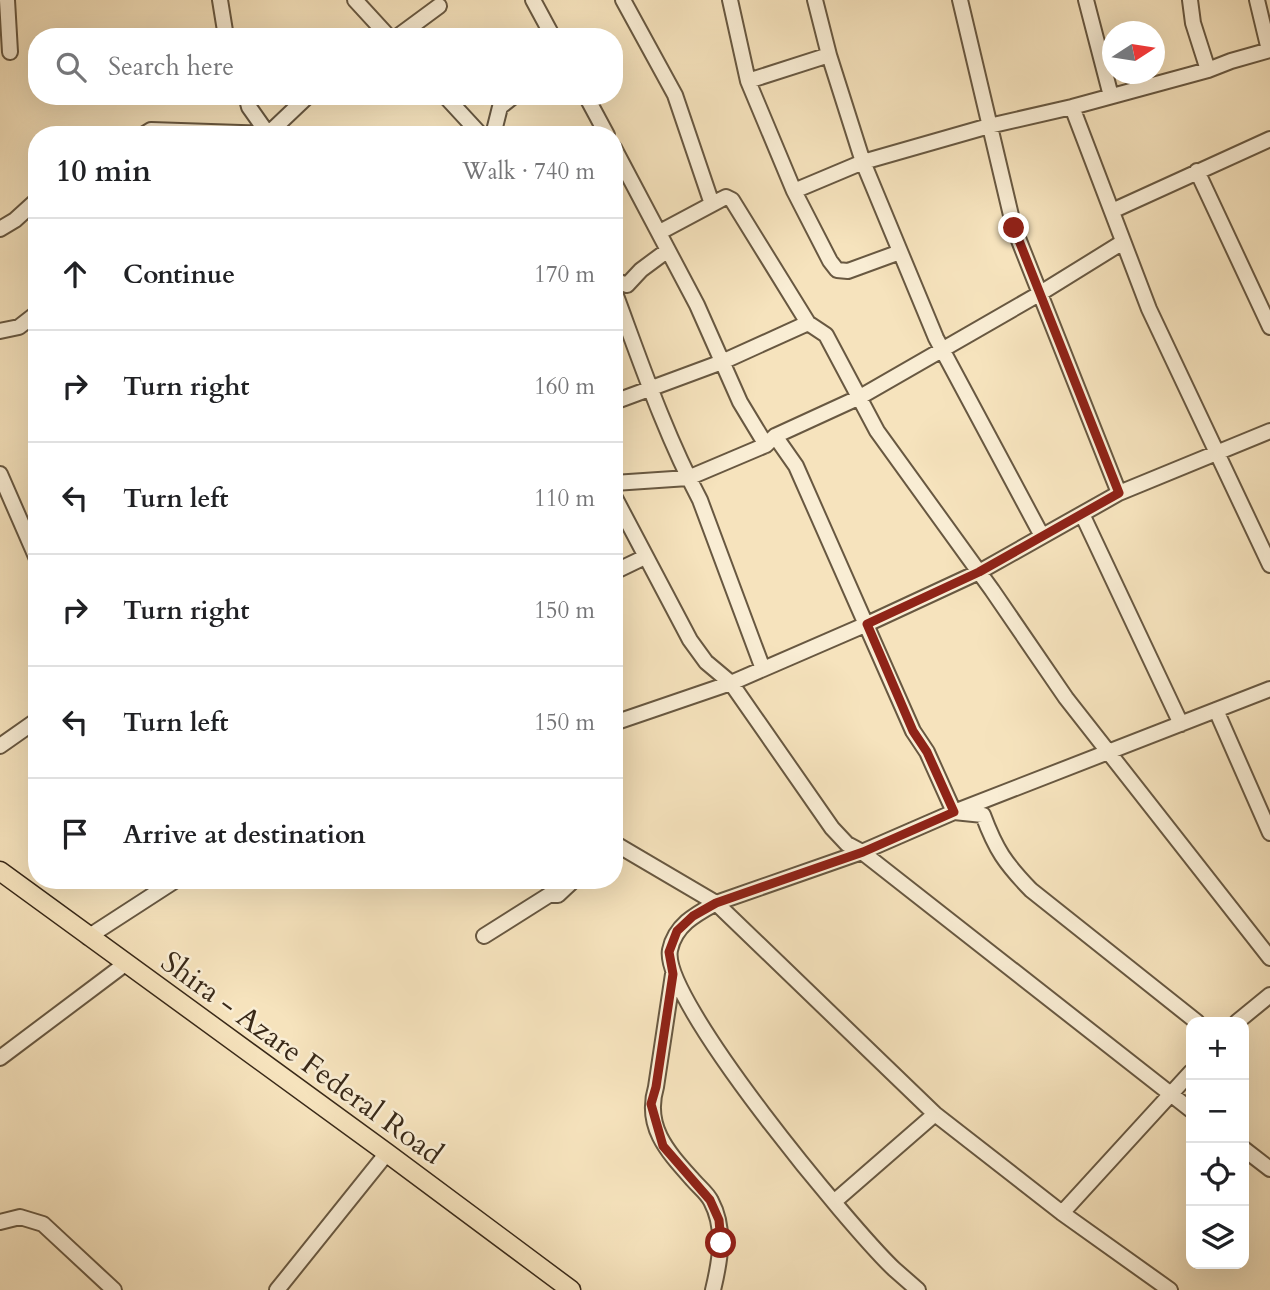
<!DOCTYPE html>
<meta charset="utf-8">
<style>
:root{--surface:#fff;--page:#f6f6f6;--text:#202124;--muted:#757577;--line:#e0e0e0}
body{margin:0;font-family:Cardo,serif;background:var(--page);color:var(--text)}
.controls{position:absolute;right:21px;bottom:21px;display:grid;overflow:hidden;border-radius:14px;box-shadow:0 7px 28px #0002}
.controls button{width:63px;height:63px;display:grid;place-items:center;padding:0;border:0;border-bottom:2px solid var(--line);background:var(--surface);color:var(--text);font:35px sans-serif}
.compass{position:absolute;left:1102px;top:21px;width:63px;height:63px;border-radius:50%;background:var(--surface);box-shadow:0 7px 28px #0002;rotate:78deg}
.stop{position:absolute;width:21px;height:21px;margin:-16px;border:5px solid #8f2418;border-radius:50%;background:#fff}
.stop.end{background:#8f2418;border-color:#fff;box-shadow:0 2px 7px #0008}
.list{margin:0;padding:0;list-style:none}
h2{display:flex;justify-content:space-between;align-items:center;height:91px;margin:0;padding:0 28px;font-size:30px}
h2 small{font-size:23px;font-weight:400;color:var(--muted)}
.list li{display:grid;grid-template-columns:46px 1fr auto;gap:21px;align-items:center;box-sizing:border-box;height:112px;padding:0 28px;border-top:2px solid var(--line)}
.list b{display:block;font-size:26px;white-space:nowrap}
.list em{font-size:23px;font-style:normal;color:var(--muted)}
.icon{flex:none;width:38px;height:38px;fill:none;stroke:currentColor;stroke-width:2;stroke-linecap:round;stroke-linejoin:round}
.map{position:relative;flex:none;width:1270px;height:1290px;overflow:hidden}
.search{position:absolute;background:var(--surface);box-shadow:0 7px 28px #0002;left:28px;top:28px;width:595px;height:77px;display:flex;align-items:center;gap:18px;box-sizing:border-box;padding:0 24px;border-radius:28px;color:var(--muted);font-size:26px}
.panel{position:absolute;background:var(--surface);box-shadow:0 7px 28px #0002;left:28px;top:126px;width:595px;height:763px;border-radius:28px}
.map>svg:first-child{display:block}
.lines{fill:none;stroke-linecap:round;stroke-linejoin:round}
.minor-casing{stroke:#685841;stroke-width:18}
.major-casing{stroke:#392918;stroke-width:21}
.minor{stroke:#f9edd4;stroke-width:14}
.major{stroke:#f6e3bd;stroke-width:18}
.route{stroke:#8f2418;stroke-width:9}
.labels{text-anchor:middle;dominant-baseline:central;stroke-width:5;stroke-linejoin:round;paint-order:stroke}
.street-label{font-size:30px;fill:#392918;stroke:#f9edd4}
</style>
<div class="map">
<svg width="1270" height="1290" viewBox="0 0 1270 1290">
<rect width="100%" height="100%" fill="#f6e3bd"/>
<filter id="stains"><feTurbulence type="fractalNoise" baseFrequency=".00286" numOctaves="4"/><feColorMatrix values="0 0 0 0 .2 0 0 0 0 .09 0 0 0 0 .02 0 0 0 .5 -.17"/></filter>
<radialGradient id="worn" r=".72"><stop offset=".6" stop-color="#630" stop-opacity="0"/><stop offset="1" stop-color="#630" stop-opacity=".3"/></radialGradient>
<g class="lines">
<defs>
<path id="minor" d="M7,0l3,52
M220,0l6,37
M355,0l34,37
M533,0l20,37
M623,0l52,95 37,109
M730,0l18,81 46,110 36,70 7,9 11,1 52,-19
M815,0l14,55 34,107 73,176 106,198
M960,0l54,228 105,265
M1086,0l25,96
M1190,0l3,23 15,47
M1257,0l12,50
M397,37l42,-31
M748,81l81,-26
M246,96l3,11 19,27
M445,96l36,39
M586,96l21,39
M1072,107l77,202 121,256
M143,135l8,-5 117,4
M267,135l41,-39
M493,135l7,-28 14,-11
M614,148l83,157 43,97 26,43
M1197,171l73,156
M794,191l69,-29 126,-36 83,-19 136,-37 23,-9 39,-11
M1112,211l158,-72
M0,229l15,-9 22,-20
M660,232l60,-32 6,-3 6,3 76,123 18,12 51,96 115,159 74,108 204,260
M614,280l13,5 14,-15 27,-20
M615,293c26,70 50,141 85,207l63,169
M0,331l19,-4 18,-14
M614,402l108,-40 86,-39
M775,436l21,30 117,265 14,21 27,60 29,3c13,35 22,48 48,75l166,132
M0,474l37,85
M614,483l74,-5 78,-33 9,-9 85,-39 179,-103 84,-52
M614,496l76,144 16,22 25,21 101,145 15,16 15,8 329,258
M1082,514l99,210
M614,572l31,-15
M1216,710l54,123
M614,723l117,-40 136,-59 112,-52 140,-79 151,-62
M0,746l37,-26
M614,843l102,60 146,-51 92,-40 316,-123
M484,936l65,-41h9l16,-15
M88,937l88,-57
M673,974l-17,113c-12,40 12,65 37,93 6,7 14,13 18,21 15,28 9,60 2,89
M1237,1022l33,-27
M0,1058l125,-94
M1244,1149l26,20
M835,1201l100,-87
M1062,1213l129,-141
M0,1222l20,-5 23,7 71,66
M277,1290l110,-137
M918,1290c-8,-7 -16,-14 -24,-21 -42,-40 -234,-270 -224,-319 5,-25 26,-36 46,-47l219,211 127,99 108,77"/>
<path id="major" d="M0,871l387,282 184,137"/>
</defs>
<use href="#minor" class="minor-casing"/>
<use href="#major" class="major-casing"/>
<use href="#minor" class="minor"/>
<use href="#major" class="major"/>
</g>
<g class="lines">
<path class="route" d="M721,1243l-2,-23 -9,-20 -47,-54 -12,-42 5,-17 17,-113 -4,-22 8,-21 16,-15 23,-13 147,-51 91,-40 -27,-60 -14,-21 -46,-107 112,-52 140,-79 -105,-265"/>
</g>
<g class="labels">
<g class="street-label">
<text transform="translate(302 1058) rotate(36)">Shira - Azare Federal Road</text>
</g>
</g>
<rect width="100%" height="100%" filter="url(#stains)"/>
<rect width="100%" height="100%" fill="url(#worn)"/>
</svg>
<div class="controls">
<button>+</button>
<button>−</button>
<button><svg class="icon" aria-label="locate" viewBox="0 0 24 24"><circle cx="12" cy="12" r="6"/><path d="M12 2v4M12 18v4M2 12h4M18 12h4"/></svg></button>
<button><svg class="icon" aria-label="layers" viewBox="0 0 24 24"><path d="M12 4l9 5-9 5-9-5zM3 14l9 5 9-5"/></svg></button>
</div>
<svg class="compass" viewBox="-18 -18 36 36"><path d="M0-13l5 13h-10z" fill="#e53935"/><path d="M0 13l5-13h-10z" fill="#757577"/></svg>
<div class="stop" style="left:721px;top:1243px"></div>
<div class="stop end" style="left:1014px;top:228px"></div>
<div class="search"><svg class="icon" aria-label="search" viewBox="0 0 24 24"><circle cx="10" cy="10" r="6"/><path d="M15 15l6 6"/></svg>Search here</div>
<section class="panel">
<h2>10 min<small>Walk · 740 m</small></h2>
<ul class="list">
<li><svg class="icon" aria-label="ahead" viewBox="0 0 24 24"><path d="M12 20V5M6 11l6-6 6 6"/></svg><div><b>Continue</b></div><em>170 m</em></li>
<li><svg class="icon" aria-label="right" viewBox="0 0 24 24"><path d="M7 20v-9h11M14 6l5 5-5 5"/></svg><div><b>Turn right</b></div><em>160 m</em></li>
<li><svg class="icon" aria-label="left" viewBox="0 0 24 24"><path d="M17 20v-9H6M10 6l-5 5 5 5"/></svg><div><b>Turn left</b></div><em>110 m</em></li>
<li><svg class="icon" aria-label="right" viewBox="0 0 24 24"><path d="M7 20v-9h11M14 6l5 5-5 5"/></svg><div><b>Turn right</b></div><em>150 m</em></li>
<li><svg class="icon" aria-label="left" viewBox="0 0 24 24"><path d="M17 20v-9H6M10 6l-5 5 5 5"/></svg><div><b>Turn left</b></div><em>150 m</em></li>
<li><svg class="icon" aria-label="arrive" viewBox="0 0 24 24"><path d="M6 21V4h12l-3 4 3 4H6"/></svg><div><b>Arrive at destination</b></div></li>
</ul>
</section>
</div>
